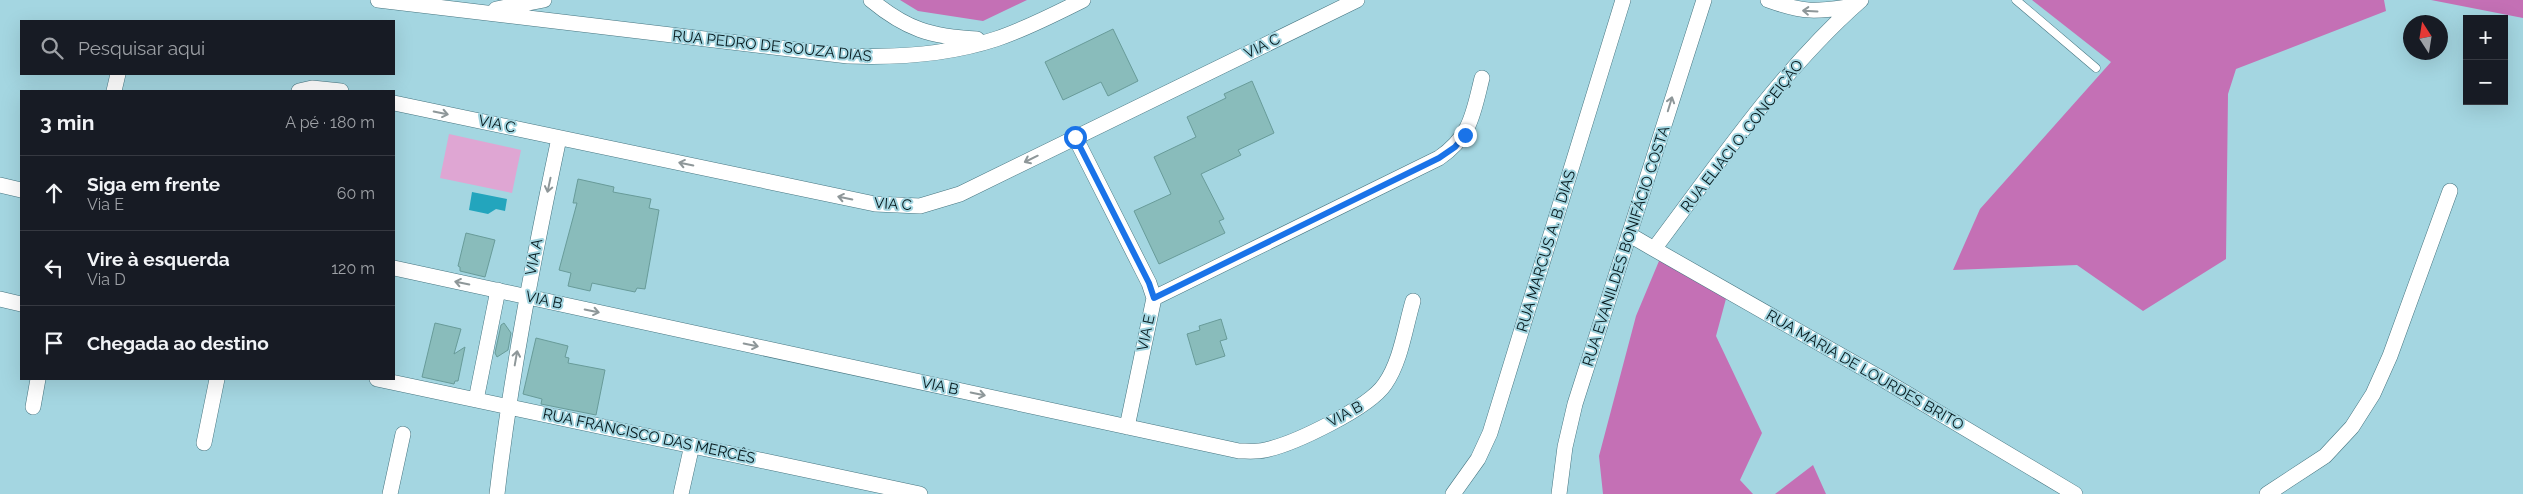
<!DOCTYPE html>
<html lang="pt">
<meta charset="utf-8">
<style>
:root{--surface:#171b24;--page:#242831;--text:#f1f3f6;--muted:#9ea1a6;--line:#363941}
body{margin:0;font-family:Raleway,sans-serif;background:var(--page);color:var(--text)}
.controls{position:absolute;right:15px;top:15px;display:grid;overflow:hidden;border-radius:0px;box-shadow:0 5px 20px #0002}
.controls button{width:45px;height:45px;display:grid;place-items:center;padding:0;border:0;border-bottom:1px solid var(--line);background:var(--surface);color:var(--text);font:25px sans-serif}
.compass{position:absolute;left:2403px;top:15px;width:45px;height:45px;border-radius:50%;background:var(--surface);box-shadow:0 5px 20px #0002;rotate:348deg}
.stop{position:absolute;width:15px;height:15px;margin:-11px;border:4px solid #1a73e8;border-radius:50%;background:#fff}
.stop.end{background:#1a73e8;border-color:#fff;box-shadow:0 1px 5px #0008}
.list{margin:0;padding:0;list-style:none}
h2{display:flex;justify-content:space-between;align-items:center;height:65px;margin:0;padding:0 20px;font-size:21px}
h2 small{font-size:16px;font-weight:400;color:var(--muted)}
.list li{display:grid;grid-template-columns:32px 1fr auto;gap:15px;align-items:center;box-sizing:border-box;height:75px;padding:0 20px;border-top:1px solid var(--line)}
.list b{display:block;font-size:19px;white-space:nowrap}
.list p{margin:0;font-size:16px;white-space:nowrap;color:var(--muted)}
.list em{font-size:16px;font-style:normal;color:var(--muted)}
.icon{flex:none;width:28px;height:28px;fill:none;stroke:currentColor;stroke-width:2;stroke-linecap:round;stroke-linejoin:round}
.map{position:relative;flex:none;width:2523px;height:494px;overflow:hidden}
.search{position:absolute;background:var(--surface);box-shadow:0 5px 20px #0002;left:20px;top:20px;width:375px;height:55px;display:flex;align-items:center;gap:12px;box-sizing:border-box;padding:0 18px;border-radius:0px;color:var(--muted);font-size:19px}
.panel{position:absolute;background:var(--surface);box-shadow:0 5px 20px #0002;left:20px;top:90px;width:375px;height:290px;border-radius:0px}
.map>svg:first-child{display:block}
.green{fill:#dfa6d3}
.forest{fill:#c470b5}
.water{fill:#23a5bd}
.building{fill:#89bcbb;stroke:#689b99}
.lines{fill:none;stroke-linecap:round;stroke-linejoin:round}
.lane-casing{stroke:#467580;stroke-width:9}
.street-casing{stroke:#467580;stroke-width:16}
.lane{stroke:#fff;stroke-width:8}
.street{stroke:#fff;stroke-width:15}
.oneway{stroke:#8e9799}
.route{stroke:#1a73e8;stroke-width:6}
.labels{text-anchor:middle;dominant-baseline:central;stroke-width:4;stroke-linejoin:round;paint-order:stroke}
.street-label{font-size:15px;fill:#05181c;stroke:#a4d6e1}
</style>
<div class="map">
<svg width="2523" height="494" viewBox="0 0 2523 494">
<rect width="100%" height="100%" fill="#a4d6e1"/>
<path class="green" d="M449,134l72,16 -9,43 -72,-15z"/>
<path class="forest" d="M900,0h127l-44,21 -65,-10z
M2032,0h352l2,11 -150,58 -8,25 -2,165 -83,52 -66,-46 -124,5 27,-61 131,-147z
M2431,0h92v18z
M1664,249l63,46 -11,41 46,97 -22,47 13,14h-150l-4,-38 37,-140z
M1813,465l13,29h-51z"/>
<path class="water" d="M472,192l35,7 -2,12 -9,-2 -8,5 -19,-4z"/>
<path class="building" d="M1113,29l25,52 -30,15 -7,-14 -38,18 -18,-38z
M1252,81l22,52 -36,17 3,5 -40,19 23,45 -5,2 6,12 -66,31 -25,-53 37,-17 -17,-37 42,-20 -9,-20 39,-19 -2,-4z
M578,179l36,8 -1,5 38,7 -2,9 10,2 -14,79 -8,-1 -2,4 -43,-9 -2,8 -22,-5 3,-13 -12,-3 18,-67h-4z
M466,233l29,7 -10,37 -25,-6v-4l-2,-1z
M1221,319l6,20 -7,2 5,15 -29,9 -9,-31 13,-4 -1,-4z
M435,323l26,6 -7,25 11,-7 -7,34h-3l-1,3 -32,-7z
M504,323l7,10 -3,17 -11,7 -2,-4 6,-28z
M536,338l32,8 -3,11 4,1 -1,5 37,7 -9,45 -55,-11 1,-5 -19,-5z"/>
<g class="lines">
<defs>
<path id="lane" d="M2016,0l80,68"/>
<path id="street" d="M378,0l470,56c50,2 99,-1 148,-17 30,-10 59,-25 87,-39
M871,0c35,29 60,37 106,39
M1768,0c36,13 48,12 86,6
M496,9l48,-9
M114,91l4,-17
M299,91l13,-3 29,3
M394,103l481,101 45,2 40,-12 397,-194
M1075,137l74,146 5,15 -27,129
M0,185l21,5
M1630,235l24,14c65,-86 126,-178 207,-249
M1654,249l230,131 191,114
M394,268l845,183c8,0 18,1 26,-1 29,-6 104,-42 120,-66 16,-23 20,-56 28,-83
M1154,298l285,-140c32,-22 34,-44 43,-80
M0,299l21,5
M377,379l543,115
M476,400l22,-110
M33,407l5,-28
M204,443l13,-64
M390,494l13,-60
M497,494c14,-120 37,-238 62,-356
M681,494l11,-49
M1453,494l25,-35 12,-26 133,-433
M1559,494l6,-47 10,-43 129,-404
M2267,494l58,-38 27,-29 21,-33 17,-38 60,-165"/>
</defs>
<use href="#lane" class="lane-casing"/>
<use href="#street" class="street-casing"/>
<use href="#lane" class="lane"/>
<use href="#street" class="street"/>
</g>
<defs><path id="oneway-shaft" d="M-6 0H5M1.5-3L5.5 0L1.5 3" fill="none" stroke-width="1.6" stroke-linecap="round" stroke-linejoin="round" transform="scale(1.25)"/></defs>
<g class="oneway">
<use href="#oneway-shaft" transform="translate(1810 11) rotate(-177)"/>
<use href="#oneway-shaft" transform="translate(1670 104) rotate(-73)"/>
<use href="#oneway-shaft" transform="translate(441 113) rotate(12)"/>
<use href="#oneway-shaft" transform="translate(1031 159) rotate(154)"/>
<use href="#oneway-shaft" transform="translate(686 164) rotate(-168)"/>
<use href="#oneway-shaft" transform="translate(549 185) rotate(102)"/>
<use href="#oneway-shaft" transform="translate(845 198) rotate(-168)"/>
<use href="#oneway-shaft" transform="translate(462 283) rotate(-168)"/>
<use href="#oneway-shaft" transform="translate(592 311) rotate(12)"/>
<use href="#oneway-shaft" transform="translate(751 345) rotate(12)"/>
<use href="#oneway-shaft" transform="translate(516 358) rotate(-80)"/>
<use href="#oneway-shaft" transform="translate(978 394) rotate(12)"/>
</g>
<g class="lines">
<path class="route" d="M1075,137l74,146 5,15 285,-140 16,-11 10,-12"/>
</g>
<g class="labels">
<g class="street-label">
<text transform="translate(772 46) rotate(6)">RUA PEDRO DE SOUZA DIAS</text>
<text transform="translate(1262 46) rotate(-26)">VIA C</text>
<text transform="translate(497 124) rotate(12)">VIA C</text>
<text transform="translate(1742 136) rotate(-52)">RUA ELIACI O. CONCEIÇÃO</text>
<text transform="translate(893 204) rotate(4)">VIA C</text>
<text transform="translate(1626 246) rotate(-72)">RUA EVANILDES BONIFÁCIO COSTA</text>
<text transform="translate(1546 251) rotate(-73)">RUA MARCUS A. B. DIAS</text>
<text transform="translate(534 257) rotate(-79)">VIA A</text>
<text transform="translate(544 300) rotate(12)">VIA B</text>
<text transform="translate(1146 333) rotate(-78)">VIA E</text>
<text transform="translate(1865 370) rotate(30)">RUA MARIA DE LOURDES BRITO</text>
<text transform="translate(940 386) rotate(12)">VIA B</text>
<text transform="translate(1345 414) rotate(-28)">VIA B</text>
<text transform="translate(649 436) rotate(12)">RUA FRANCISCO DAS MERCÊS</text>
</g>
</g>
</svg>
<div class="controls">
<button>+</button>
<button>−</button>
</div>
<svg class="compass" viewBox="-18 -18 36 36"><path d="M0-13l5 13h-10z" fill="#e53935"/><path d="M0 13l5-13h-10z" fill="#9ea1a6"/></svg>
<div class="stop" style="left:1075px;top:137px"></div>
<div class="stop end" style="left:1465px;top:135px"></div>
<div class="search"><svg class="icon" aria-label="search" viewBox="0 0 24 24"><circle cx="10" cy="10" r="6"/><path d="M15 15l6 6"/></svg>Pesquisar aqui</div>
<section class="panel">
<h2>3 min<small>A pé · 180 m</small></h2>
<ul class="list">
<li><svg class="icon" aria-label="ahead" viewBox="0 0 24 24"><path d="M12 20V5M6 11l6-6 6 6"/></svg><div><b>Siga em frente</b><p>Via E</p></div><em>60 m</em></li>
<li><svg class="icon" aria-label="left" viewBox="0 0 24 24"><path d="M17 20v-9H6M10 6l-5 5 5 5"/></svg><div><b>Vire à esquerda</b><p>Via D</p></div><em>120 m</em></li>
<li><svg class="icon" aria-label="arrive" viewBox="0 0 24 24"><path d="M6 21V4h12l-3 4 3 4H6"/></svg><div><b>Chegada ao destino</b></div></li>
</ul>
</section>
</div>
